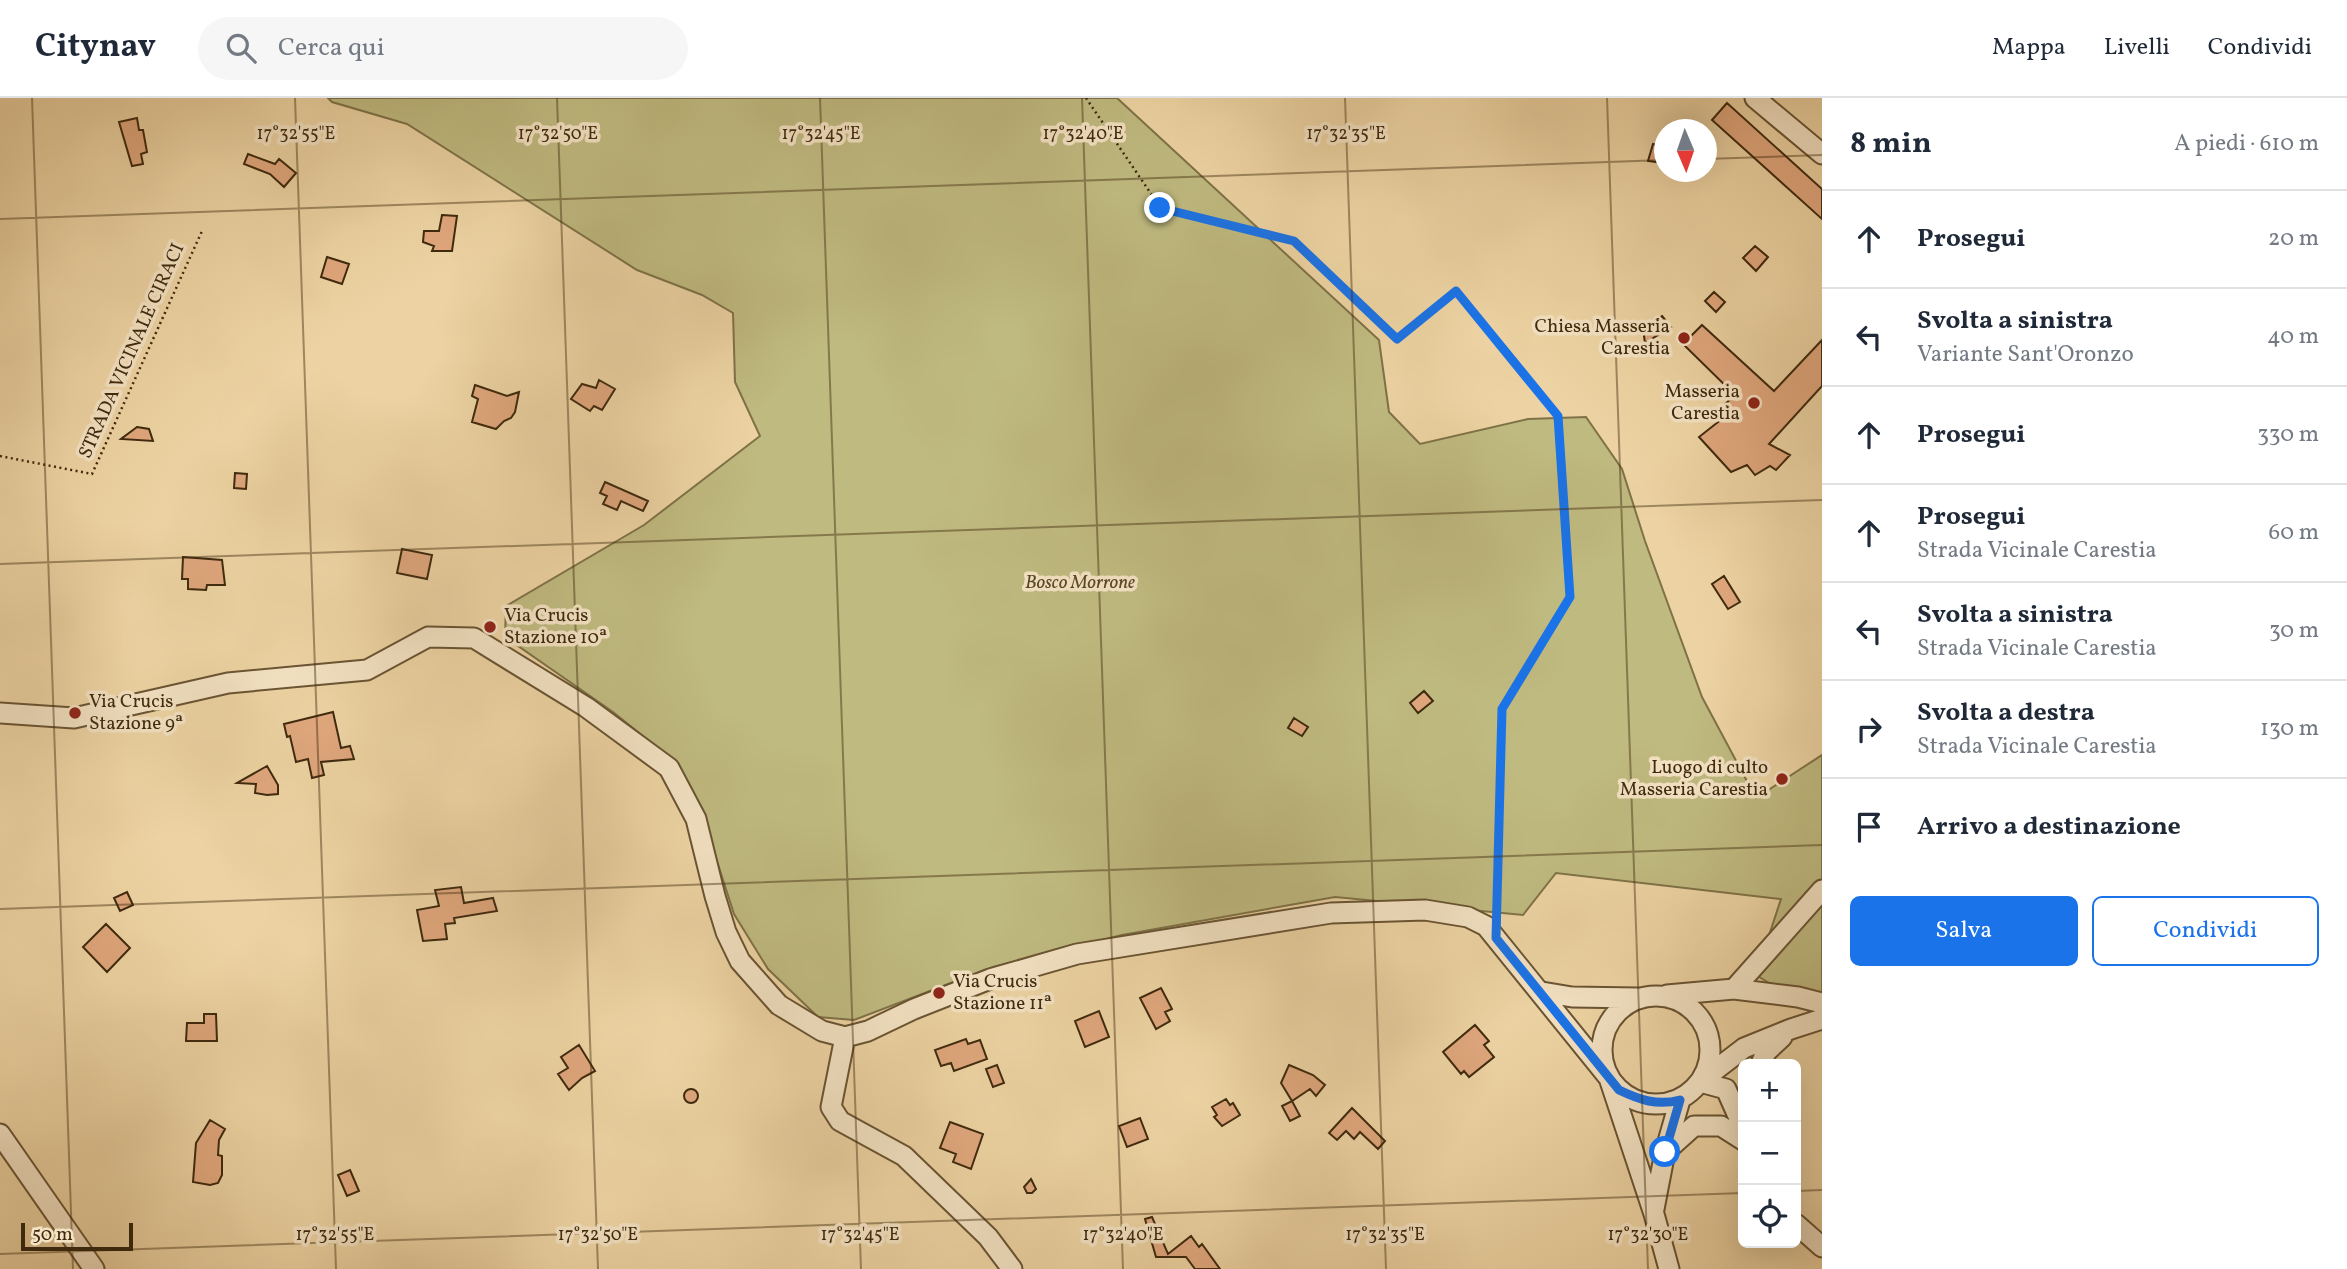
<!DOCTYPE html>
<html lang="it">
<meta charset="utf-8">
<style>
:root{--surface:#fff;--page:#f6f6f7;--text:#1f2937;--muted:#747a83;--line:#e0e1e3;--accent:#1a73e8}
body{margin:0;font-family:Vollkorn,serif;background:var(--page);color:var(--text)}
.controls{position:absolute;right:21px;bottom:21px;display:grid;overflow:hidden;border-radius:10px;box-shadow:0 7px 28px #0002}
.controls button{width:63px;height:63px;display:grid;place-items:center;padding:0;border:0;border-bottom:2px solid var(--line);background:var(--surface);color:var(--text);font:35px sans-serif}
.compass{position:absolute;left:1654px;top:21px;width:63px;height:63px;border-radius:50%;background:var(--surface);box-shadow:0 7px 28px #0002;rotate:178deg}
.scale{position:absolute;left:21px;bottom:18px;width:112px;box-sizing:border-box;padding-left:7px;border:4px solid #3f2a0e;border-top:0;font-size:19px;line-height:24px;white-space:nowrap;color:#3f2a0e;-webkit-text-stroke:5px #f3e2c3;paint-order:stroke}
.stop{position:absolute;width:21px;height:21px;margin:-16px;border:5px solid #1a73e8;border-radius:50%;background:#fff}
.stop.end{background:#1a73e8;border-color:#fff;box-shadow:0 2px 7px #0008}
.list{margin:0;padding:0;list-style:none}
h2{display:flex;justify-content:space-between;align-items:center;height:91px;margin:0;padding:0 28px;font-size:30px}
h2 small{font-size:23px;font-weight:400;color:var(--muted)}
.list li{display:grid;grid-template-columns:46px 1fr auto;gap:21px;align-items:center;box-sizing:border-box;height:98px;padding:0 28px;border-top:2px solid var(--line)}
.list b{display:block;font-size:26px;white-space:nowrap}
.list p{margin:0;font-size:23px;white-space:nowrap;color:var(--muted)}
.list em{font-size:23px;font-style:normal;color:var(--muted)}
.actions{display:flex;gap:14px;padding:21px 28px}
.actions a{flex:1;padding:16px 0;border:2px solid var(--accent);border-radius:10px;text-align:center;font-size:24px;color:var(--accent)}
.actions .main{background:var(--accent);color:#fff}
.icon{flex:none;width:38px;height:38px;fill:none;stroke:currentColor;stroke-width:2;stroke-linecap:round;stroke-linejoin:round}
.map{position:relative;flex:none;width:1822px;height:1171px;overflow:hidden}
header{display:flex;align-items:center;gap:42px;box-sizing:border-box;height:98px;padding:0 35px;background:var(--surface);border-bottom:2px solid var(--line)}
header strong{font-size:33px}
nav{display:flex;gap:38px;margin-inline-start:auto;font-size:24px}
.search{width:490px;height:63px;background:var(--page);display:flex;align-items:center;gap:18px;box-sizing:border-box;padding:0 24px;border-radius:38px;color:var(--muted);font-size:26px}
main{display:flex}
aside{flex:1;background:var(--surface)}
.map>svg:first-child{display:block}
.green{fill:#bfba80;stroke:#7f7247;stroke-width:2}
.building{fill:#e0a77d;stroke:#3f2a0e;stroke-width:2}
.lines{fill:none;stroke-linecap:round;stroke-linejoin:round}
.minor-casing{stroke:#6a5433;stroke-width:23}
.path{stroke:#3f2a0e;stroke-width:2.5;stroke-dasharray:2 3.5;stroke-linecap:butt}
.minor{stroke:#f3e2c3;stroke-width:19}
.route{stroke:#1a73e8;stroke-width:9}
.ticks{fill:none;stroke:#3f2a0e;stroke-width:2;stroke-opacity:0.45}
.poi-dot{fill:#8f2418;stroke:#f3e2c3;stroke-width:2.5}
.labels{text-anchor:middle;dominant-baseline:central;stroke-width:7;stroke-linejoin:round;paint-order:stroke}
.poi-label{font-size:19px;fill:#3f2a0e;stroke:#f3e2c3;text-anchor:end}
.street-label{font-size:19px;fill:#3f2a0e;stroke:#f3e2c3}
.park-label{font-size:19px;font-style:italic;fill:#594725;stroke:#f3e2c3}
.ticks-label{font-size:18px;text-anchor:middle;fill:#3f2a0e;stroke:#f3e2c3;stroke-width:7;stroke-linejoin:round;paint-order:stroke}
</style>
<header>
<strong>Citynav</strong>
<div class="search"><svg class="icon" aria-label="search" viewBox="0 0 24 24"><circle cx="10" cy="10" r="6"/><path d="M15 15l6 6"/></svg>Cerca qui</div>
<nav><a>Mappa</a><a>Livelli</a><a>Condividi</a></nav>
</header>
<main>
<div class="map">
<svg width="1822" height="1171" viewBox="0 0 1822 1171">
<rect width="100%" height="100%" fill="#edd3a3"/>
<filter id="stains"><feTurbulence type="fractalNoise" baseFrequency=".00286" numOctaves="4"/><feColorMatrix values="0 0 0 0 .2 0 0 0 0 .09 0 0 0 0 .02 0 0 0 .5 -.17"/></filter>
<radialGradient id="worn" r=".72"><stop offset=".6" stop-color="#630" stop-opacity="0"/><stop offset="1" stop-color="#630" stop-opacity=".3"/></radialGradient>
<path class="green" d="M328,0h789l262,242 10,72 31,32 108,-25 58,-2 36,52 23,72 57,156 54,101 66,-43v260l-66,-40 25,-76 -225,-26 -33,42 -188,-18 -213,38 -129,32 -139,53 -36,-3 -50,-48 -34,-55 -29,-90 -26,-59 -66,-53 -108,-75 1,-31 138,-81 116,-89 -25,-54 -2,-69 -31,-18 -65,-25 -230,-146 -75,-22z"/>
<path class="building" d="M1727,5l95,86v30l-110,-99z
M137,20l2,12h4l4,22 -6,2 2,10 -11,2 -13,-44z
M1653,46l11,3v16l-16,-2z
M248,56l27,10 4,-5 17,14 -12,14 -14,-13 -26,-10z
M442,117l15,1 -5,35h-20l2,-5 -11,-4 1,-11h15z
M1755,148l13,11 -12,14 -13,-13z
M327,159l22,7 -7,20 -21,-7z
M1714,194l11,10 -9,10 -11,-11z
M1662,218l9,11 -26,16 -2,-14z
M1702,227l72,66 48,-51v46l-53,58 21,11 -14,15 -6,-4 -15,9 -8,-10 -16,7 -32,-35 33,-26 -7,-6 9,-11 -51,-50z
M599,282l16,9 -13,21 -8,-4 -4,5 -19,-12 11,-15 14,4z
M475,287l32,11 12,-4 -4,20 -4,6 -7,3 -8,8 -24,-7 6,-23 -6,-3z
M137,329l12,2 4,12 -32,-2z
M235,375l12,1 -1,15 -12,-1z
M605,384l43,19 -5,10 -22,-10 -4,9 -14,-6 4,-8 -7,-3z
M402,451l30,6 -5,24 -30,-6z
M183,459l39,3 3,25h-18l-1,5 -18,-1v-10h-6z
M1724,478l16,26 -12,7 -16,-25z
M1424,593l9,10 -15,12 -8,-10z
M333,614l8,36 9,-2 4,13 -33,3 3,13 -12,3 -4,-19 -12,3 -6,-26 -3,1 -3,-13z
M1294,620l14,9 -6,9 -14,-8z
M267,668l11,19v9l-11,1 -12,-2 1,-9 -19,-1z
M461,789l3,16 29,-5 4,13 -43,7 1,5 -10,1 2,15 -24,2 -6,-31 22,-4 -4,-16z
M127,794l6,13 -13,6 -6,-13z
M106,826l24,24 -23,24 -24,-25z
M1161,890l11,21 -7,3 5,9 -14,8 -16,-31z
M1099,913l10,26 -24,10 -10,-26z
M204,916h12l1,27h-31l1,-18h17z
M1475,927l14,16 -5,4 10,12 -25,20 -5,-6 -3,3 -18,-22z
M966,941l2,5 12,-4 7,19 -33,12 -3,-8 -10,3 -6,-16z
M579,947l16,26 -13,7 -13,12 -11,-16 10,-6 -7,-11z
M997,967l7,18 -11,4 -7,-18z
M1289,967l24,10 12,10 -9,11 -6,-7 -18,12 -11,-18z
M684 998a7 7 0 1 1 14 0a7 7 0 1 1-14 0Z
M1226,1001l4,6 3,-2 7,12 -18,11 -8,-9 3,-2 -5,-8z
M1292,1003l8,15 -10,5 -8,-15z
M1352,1010l33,33 -7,8 -18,-17 -6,7 -8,-8 -9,9 -8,-7z
M1140,1020l8,21 -21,8 -8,-21z
M210,1022l15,9 -6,11 -1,15 4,1v19l-4,8 -8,2 -17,-3 3,-39z
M950,1024l33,12 -12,35 -18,-7 3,-8 -16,-6z
M350,1072l9,21 -12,5 -9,-21z
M1031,1081l5,10 -4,4h-5l-3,-6z
M1152,1119l16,37 23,-18 8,11 3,-3 18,25h-25l-9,-12h-30l-11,-38z"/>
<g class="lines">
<defs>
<path id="minor" d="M1755,0l67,56
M0,615l74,5 154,-35 139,-13 61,-33 46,1 112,69 83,61 27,51 19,77 11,36 14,29 39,44 43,26 23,6 23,-6 46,-22 76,-30 87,-25 254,-41 94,-3 43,7 18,9 123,152 45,136 15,55
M1734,891l88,-99
M1542,894l30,5 66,1
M1667,897l67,-6 64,8 24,6
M1602 952a54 54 0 1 1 108 0a54 54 0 1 1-108 0Z
M845,939l-14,70 9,14 64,35 84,81 24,32
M1761,966l5,-12 16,-15
M1701,983l43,-33 47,-19 31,-10
M1700,984l26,7 16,36
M0,1036l94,135
M1665,1054l29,-26h27l22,14
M1654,1111l11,-57 15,-52
M1796,1126l26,23"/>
</defs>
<use href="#minor" class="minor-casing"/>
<path class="path" d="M1086,0l74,109 134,34 103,98 59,-48 102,125 12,181 -68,112 -5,203
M0,358l92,18 110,-243"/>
<use href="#minor" class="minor"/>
</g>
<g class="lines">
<path class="route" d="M1160,110l134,33 103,98 59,-48 102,125 12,181 -68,112 -6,229 123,152c21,10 38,16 61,10l-15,52"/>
</g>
<path class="ticks" d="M32,0l41,1171M295,0l41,1171M557,0l41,1171M820,0l41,1171M1082,0l41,1171M1345,0l41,1171M1607,0l41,1171M1706,61l116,-4M0,121l1664,-59M0,466l1822,-64M0,811l1822,-64M1796,1093l26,-1M0,1156l1743,-61"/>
<g class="poi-dot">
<circle cx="1684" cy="240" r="7"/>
<circle cx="1754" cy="305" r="7"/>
<circle cx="490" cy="529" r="7"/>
<circle cx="75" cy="615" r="7"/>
<circle cx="1782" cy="681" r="7"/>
<circle cx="939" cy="895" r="7"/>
</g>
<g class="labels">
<g class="poi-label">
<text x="1670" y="229">Chiesa Masseria<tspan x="1670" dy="22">Carestia</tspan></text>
<text x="1740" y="294">Masseria<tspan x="1740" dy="22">Carestia</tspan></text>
<text x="504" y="518" text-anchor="start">Via Crucis<tspan x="504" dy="22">Stazione 10ª</tspan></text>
<text x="89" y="604" text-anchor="start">Via Crucis<tspan x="89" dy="22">Stazione 9ª</tspan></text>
<text x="1768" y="670">Luogo di culto<tspan x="1768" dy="22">Masseria Carestia</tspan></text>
<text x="953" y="884" text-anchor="start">Via Crucis<tspan x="953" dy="22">Stazione 11ª</tspan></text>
</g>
<g class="street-label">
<text transform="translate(132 253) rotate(-66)">STRADA VICINALE CIRACI</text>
</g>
<g class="park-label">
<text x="1080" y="485">Bosco Morrone</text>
</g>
</g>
<g class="ticks-label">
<text x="296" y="41">17°32'55"E</text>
<text x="558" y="41">17°32'50"E</text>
<text x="821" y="41">17°32'45"E</text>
<text x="1083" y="41">17°32'40"E</text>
<text x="1346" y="41">17°32'35"E</text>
<text x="335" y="1142">17°32'55"E</text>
<text x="598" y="1142">17°32'50"E</text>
<text x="860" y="1142">17°32'45"E</text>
<text x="1123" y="1142">17°32'40"E</text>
<text x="1385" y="1142">17°32'35"E</text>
<text x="1648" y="1142">17°32'30"E</text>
</g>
<rect width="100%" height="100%" filter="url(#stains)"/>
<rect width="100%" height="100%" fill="url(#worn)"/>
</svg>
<div class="controls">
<button>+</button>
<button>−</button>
<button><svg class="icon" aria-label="locate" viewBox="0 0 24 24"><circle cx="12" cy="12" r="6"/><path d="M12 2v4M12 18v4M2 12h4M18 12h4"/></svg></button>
</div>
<svg class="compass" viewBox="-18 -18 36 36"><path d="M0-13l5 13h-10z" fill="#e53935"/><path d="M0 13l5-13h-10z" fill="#747a83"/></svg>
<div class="scale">50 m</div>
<div class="stop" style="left:1665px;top:1054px"></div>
<div class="stop end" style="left:1160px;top:110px"></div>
</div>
<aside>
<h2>8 min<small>A piedi · 610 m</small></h2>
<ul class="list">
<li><svg class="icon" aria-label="ahead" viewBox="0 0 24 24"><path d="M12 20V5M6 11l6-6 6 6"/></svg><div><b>Prosegui</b></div><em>20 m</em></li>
<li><svg class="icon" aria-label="left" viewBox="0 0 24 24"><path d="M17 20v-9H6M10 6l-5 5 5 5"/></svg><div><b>Svolta a sinistra</b><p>Variante Sant'Oronzo</p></div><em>40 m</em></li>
<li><svg class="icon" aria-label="ahead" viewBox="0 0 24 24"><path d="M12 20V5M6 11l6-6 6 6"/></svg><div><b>Prosegui</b></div><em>330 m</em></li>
<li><svg class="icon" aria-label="ahead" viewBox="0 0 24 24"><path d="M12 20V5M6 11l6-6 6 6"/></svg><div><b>Prosegui</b><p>Strada Vicinale Carestia</p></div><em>60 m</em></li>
<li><svg class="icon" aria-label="left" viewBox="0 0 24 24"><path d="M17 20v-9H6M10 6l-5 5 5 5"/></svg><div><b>Svolta a sinistra</b><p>Strada Vicinale Carestia</p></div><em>30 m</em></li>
<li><svg class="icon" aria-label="right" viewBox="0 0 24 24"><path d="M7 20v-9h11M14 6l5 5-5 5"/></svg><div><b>Svolta a destra</b><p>Strada Vicinale Carestia</p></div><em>130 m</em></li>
<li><svg class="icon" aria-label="arrive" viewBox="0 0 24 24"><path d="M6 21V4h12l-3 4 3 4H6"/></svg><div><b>Arrivo a destinazione</b></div></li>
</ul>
<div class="actions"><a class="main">Salva</a><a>Condividi</a></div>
</aside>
</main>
